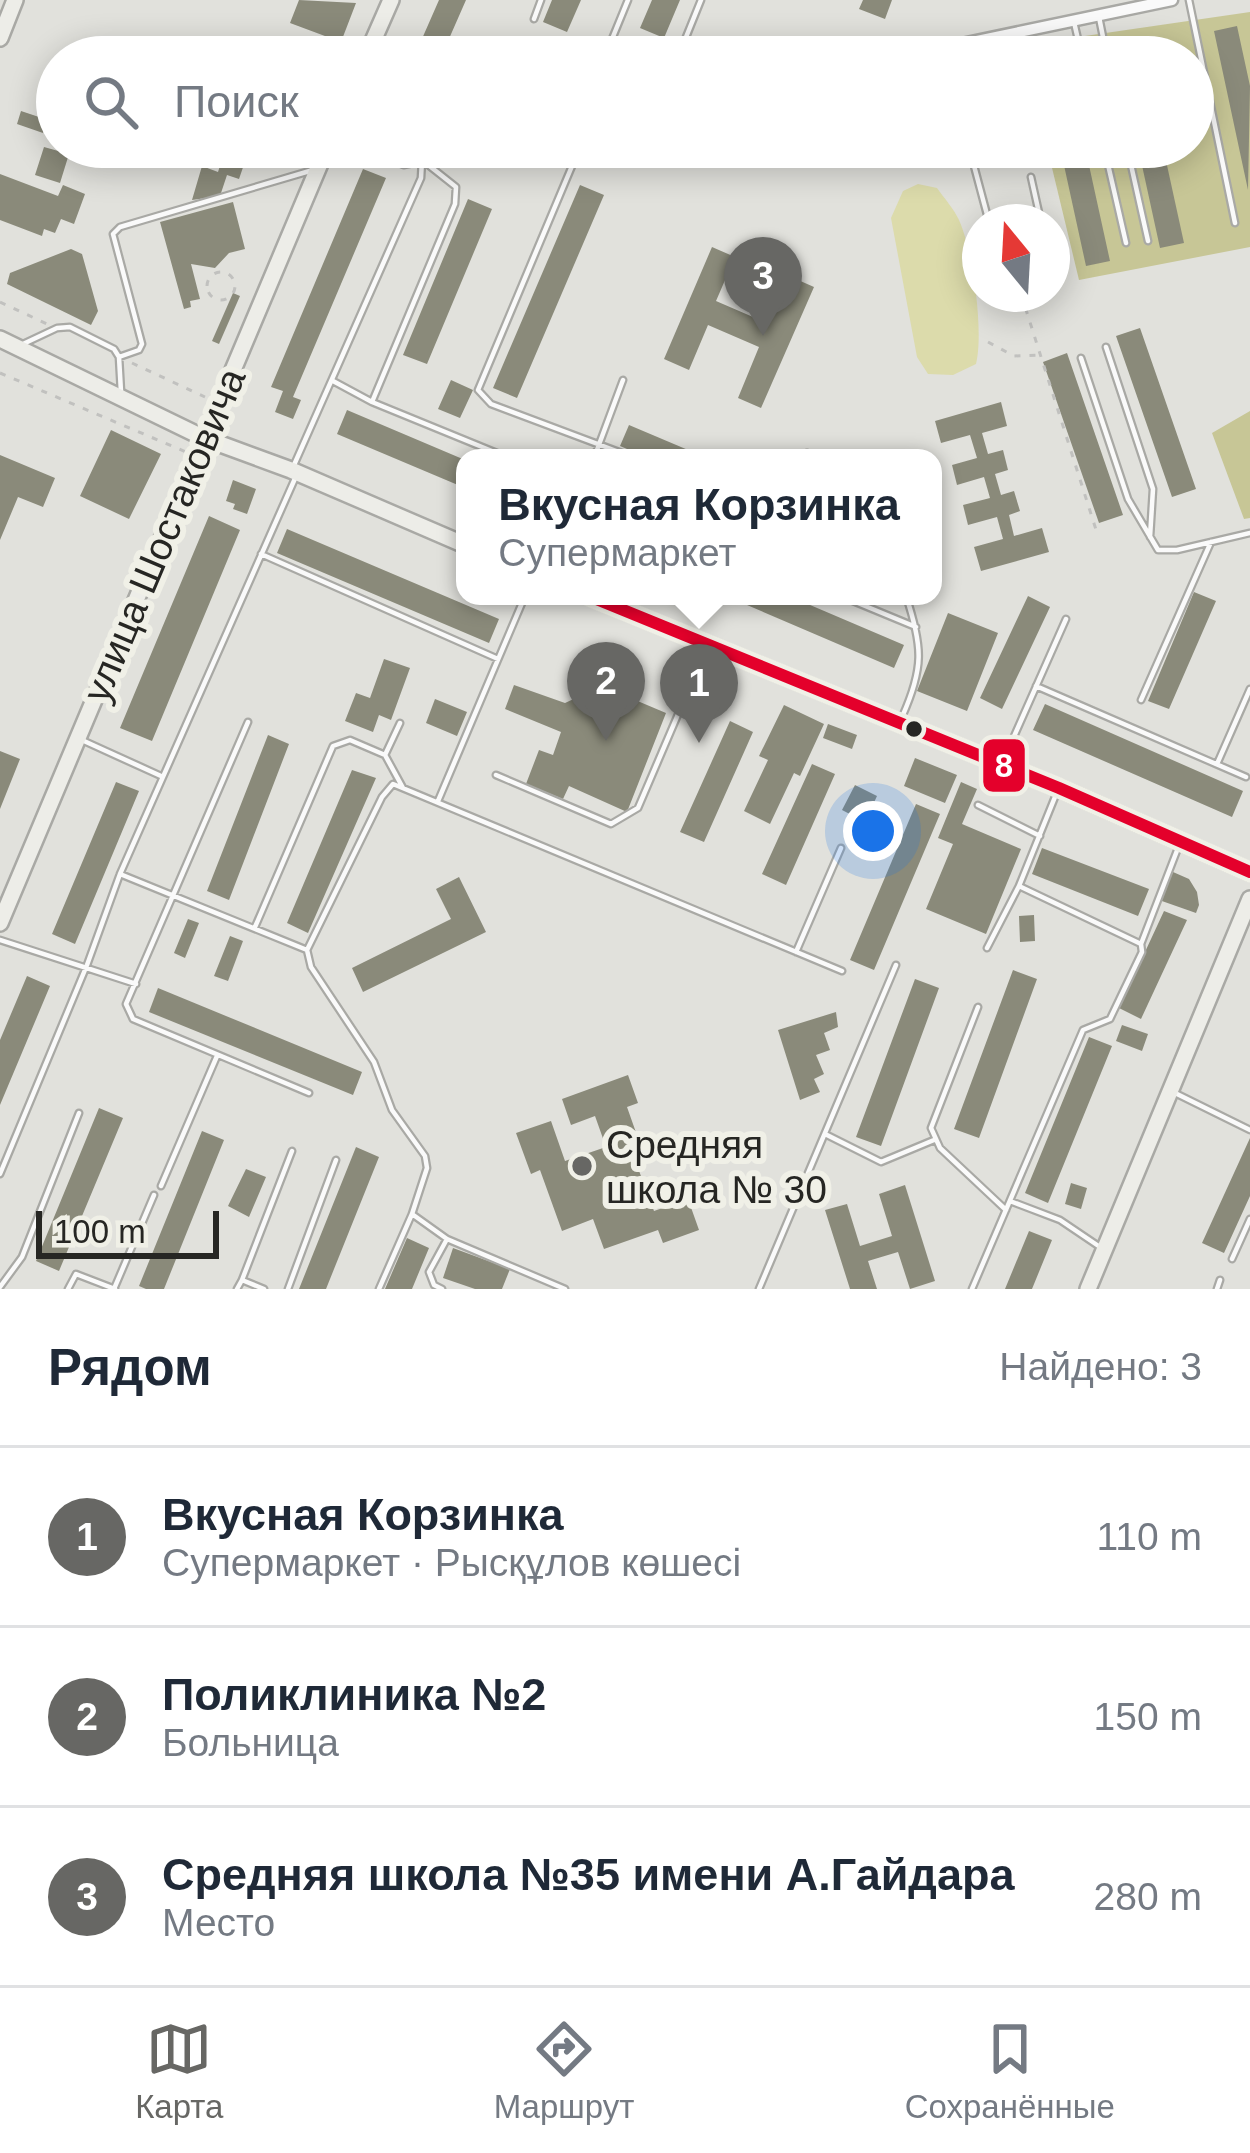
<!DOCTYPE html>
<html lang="ru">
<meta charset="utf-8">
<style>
:root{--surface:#fff;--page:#f2f2f3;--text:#1f2937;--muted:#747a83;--line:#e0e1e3;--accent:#676764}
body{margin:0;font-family:Helvetica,sans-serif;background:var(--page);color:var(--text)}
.compass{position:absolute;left:962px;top:204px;width:108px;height:108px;border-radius:50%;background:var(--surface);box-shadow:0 6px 30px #0003;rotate:342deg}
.scale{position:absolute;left:36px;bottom:30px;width:183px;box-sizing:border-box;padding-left:12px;border:6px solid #262623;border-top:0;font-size:33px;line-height:42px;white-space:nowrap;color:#262623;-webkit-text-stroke:9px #f0f0e7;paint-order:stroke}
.you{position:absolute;left:873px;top:831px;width:42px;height:42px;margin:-30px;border:9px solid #fff;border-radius:50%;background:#1a73e8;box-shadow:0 0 0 18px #1a73e833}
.badge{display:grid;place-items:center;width:78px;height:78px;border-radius:50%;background:var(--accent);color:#fff;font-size:39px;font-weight:700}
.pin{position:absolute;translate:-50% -99px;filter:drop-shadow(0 3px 6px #0008)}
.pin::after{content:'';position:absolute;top:63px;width:42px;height:36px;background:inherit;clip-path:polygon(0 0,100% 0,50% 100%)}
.popup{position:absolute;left:456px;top:449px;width:486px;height:156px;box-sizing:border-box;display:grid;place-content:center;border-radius:24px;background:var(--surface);filter:drop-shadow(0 3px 9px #0005);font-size:39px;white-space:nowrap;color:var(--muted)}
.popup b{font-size:45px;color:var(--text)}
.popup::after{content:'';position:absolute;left:50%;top:100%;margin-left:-24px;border:24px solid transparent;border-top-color:var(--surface)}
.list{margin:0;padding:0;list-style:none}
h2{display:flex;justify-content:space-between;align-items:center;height:156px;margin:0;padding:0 48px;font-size:51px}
h2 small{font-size:39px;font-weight:400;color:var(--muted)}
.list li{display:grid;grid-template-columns:78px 1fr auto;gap:36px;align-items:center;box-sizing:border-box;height:180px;padding:0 48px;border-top:3px solid var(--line)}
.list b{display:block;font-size:45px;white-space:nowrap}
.list p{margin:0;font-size:39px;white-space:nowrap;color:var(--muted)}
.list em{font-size:39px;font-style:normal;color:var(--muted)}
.icon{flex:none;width:66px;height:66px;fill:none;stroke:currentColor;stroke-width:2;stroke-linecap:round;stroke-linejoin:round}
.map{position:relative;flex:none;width:1250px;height:1289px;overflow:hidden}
.search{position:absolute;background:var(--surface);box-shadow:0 6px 30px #0003;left:36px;right:36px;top:36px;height:132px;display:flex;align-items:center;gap:30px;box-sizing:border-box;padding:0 42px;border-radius:66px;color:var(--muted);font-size:45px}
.sheet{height:696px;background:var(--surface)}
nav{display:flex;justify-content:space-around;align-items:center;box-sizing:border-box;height:168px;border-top:3px solid var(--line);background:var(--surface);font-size:33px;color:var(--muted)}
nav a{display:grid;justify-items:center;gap:6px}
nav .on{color:var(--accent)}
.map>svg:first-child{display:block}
.green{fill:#dcdbab}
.forest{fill:#c7c696}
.building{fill:#8a8a7a}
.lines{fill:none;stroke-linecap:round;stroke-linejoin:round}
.lane-casing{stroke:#a9a9a5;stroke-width:9}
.street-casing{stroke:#a9a9a5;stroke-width:15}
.secondary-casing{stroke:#a9a9a5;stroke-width:20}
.path{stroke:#c1c1bf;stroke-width:3;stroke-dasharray:6 9;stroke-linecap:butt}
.lane{stroke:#fafafa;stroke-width:4.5}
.street{stroke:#fafafa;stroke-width:10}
.secondary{stroke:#edede8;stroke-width:15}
.bus-1-casing{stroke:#f0f0e7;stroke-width:21}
.bus-1{stroke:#e4002b;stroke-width:12}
.bus-dot{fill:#262623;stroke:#f0f0e7;stroke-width:4.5}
.poi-dot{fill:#676764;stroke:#f0f0e7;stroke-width:4.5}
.labels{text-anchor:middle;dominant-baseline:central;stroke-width:12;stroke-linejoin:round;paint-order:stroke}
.street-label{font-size:39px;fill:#262623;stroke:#f0f0e7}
.poi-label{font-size:39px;fill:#262623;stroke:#f0f0e7;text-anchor:start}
.line-badge{stroke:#f0f0e7;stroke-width:4.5}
.badge-label{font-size:33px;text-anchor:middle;font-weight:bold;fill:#fff}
</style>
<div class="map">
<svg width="1250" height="1289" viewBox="0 0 1250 1289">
<rect width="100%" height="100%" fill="#e1e1dc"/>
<path class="green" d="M918,184l19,4c7,10 17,21 22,32 14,31 25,112 17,144l-23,11 -25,-1 -11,-17 -26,-139 12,-27z"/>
<path class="forest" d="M1250,12v235l-171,33 -32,-133h146v-90h-167l-3,-12z
M1250,411v107l-6,1 -32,-86z"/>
<path class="building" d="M299,0l57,3 -15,39 -51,-19z
M439,0h27l-25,57h-27z
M552,0h29l-14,32 -24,-10z
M652,0h28l-16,38 -24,-10z
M863,0h29l-7,19 -26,-10z
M1237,26l13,60 -2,104 -34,-159z
M21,111l27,9 -5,13 -26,-9z
M44,147l25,7 -9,29 -25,-8z
M226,147h24l-11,32 -12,-4 -7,21 -28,4 10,-34 16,6z
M982,147h54v1l-50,14z
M1060,147h25l25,114 -24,5z
M1138,147h25l21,96 -24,5z
M363,169l23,9 -93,219 8,3 -8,19 -18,-7 8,-21 -12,-4z
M0,174l58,22 5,-11 22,9 -11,30 -13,-5 -6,14 -11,-4 -2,7 -42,-16z
M580,185l24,10 -87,203 -24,-10z
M468,199l24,10 -65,155 -24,-9z
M233,202l12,47 -16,4 -14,15 -24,-4 9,35 -10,2 1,6 -7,2 -24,-87z
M712,247l23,10 -19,44 53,23 20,-48 25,11 -53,121 -23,-10 21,-51 -51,-22 -19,45 -25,-11z
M71,249l11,5 16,57 -7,14 -84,-41 3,-11z
M233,293l7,3 -21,48 -7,-3z
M1140,328l56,161 -24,8 -56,-161z
M1067,353l56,162 -24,8 -56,-161z
M451,380l22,10 -13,28 -22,-9z
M1001,402l6,24 -25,7 6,21 15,-4 5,20 -13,4 6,21 13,-4 6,20 -11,4 5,21 28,-8 7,24 -68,19 -7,-24 29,-8 -6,-22 -29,8 -5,-20 27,-7 -6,-21 -27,8 -5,-20 25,-7 -7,-23 -29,8 -6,-22z
M347,410l118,50v28l-128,-54z
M629,425l78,33h-59l-28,-12z
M111,430l50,24 -32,65 -49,-23z
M0,455l55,23 -12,29 -25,-10 -18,43z
M233,480l23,9 -9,25 -14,-5 2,-5 -9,-3z
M209,516l31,14 -88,211 -32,-13z
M287,529l212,90 -10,24 -212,-90z
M1194,592l22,9 -47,108 -21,-8z
M726,596h63l115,49 -10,23z
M1028,596l22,11 -48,102 -22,-11z
M948,613l50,20 -31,78 -50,-20z
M384,659l26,9 -19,52 -12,-5 -6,17 -28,-11 11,-28 14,5z
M514,685l51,18 37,-17 64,27 -39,99 -58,-26 -6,13 -37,-15 13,-34 14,5 8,-23 -56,-23z
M435,699l32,13 -10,24 -31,-13z
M1045,704l198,87 -11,26 -199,-87z
M784,705l40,19 -24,52 -6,-3 -24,51 -26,-13 24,-51 -9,-4z
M730,721l23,11 -49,110 -24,-10z
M828,724l29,11 -5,14 -29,-11z
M268,735l21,9 -60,156 -22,-9z
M0,751l20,8 -20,50z
M915,758l42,17 -12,28 -41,-17z
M812,764l23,10 -49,111 -24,-11z
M352,770l24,8 -68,155 -21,-10z
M116,782l23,9 -64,153 -23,-10z
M961,782l16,7 -15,35 59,25 -35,85 -60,-25 27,-65 -15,-6z
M855,785l22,11 -12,26 -23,-12z
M916,804l24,10 -66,156 -24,-10z
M1042,848l107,41 -11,27 -106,-42z
M1173,872l16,7 8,13 2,13 -3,8 -37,-13z
M459,877l27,55 -123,60 -11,-24 99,-49 -15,-30z
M1164,911l23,9 -46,99 -22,-11z
M1034,915l1,26 -15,1 -1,-26z
M188,919l11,4 -14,35 -11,-5z
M230,936l13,5 -15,40 -14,-5z
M1013,970l24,9 -58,159 -25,-9z
M27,976l23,10 -50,119v-65z
M915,979l24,9 -58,158 -25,-9z
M158,988l204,84 -9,23 -204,-83z
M836,1012l2,15 -14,6 6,17 -14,5 8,19 -10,5 6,13 -20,8 -22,-70z
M1122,1025l26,9 -6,17 -26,-10z
M1089,1037l23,9 -64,157 -23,-10z
M628,1075l10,28 -11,4 12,34 -10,3 25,67 34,-12 11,31 -36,13 -5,-13 -54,19 -11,-30 -31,12 -22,-61 -9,4 -15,-41 35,-12 14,40 41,-14 -11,-31 -24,9 -9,-26z
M99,1108l24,10 -64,153 -23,-10z
M202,1131l22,9 -60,149h-18l-7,-3z
M1250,1138v58l-26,57 -22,-10z
M356,1147l23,10 -53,132h-27z
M246,1169l20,8 -17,40 -21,-11z
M1071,1183l16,5 -6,21 -16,-5z
M905,1185l30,96 -25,8 -12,-37 -30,9 9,28h-27l-25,-79 22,-6 13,42 32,-10 -13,-42z
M1029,1231l23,9 -20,49h-27z
M407,1238l22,10 -17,41h-27z
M453,1248l57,21 -8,20h-27l-32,-11z"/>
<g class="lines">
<defs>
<path id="lane" d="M1189,0l46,223
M1099,17l8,40
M534,19l7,-19
M1074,22l8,35
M617,57l-7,-13 18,-44
M678,57l23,-57
M580,147l-102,243 13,14 144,54
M969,147l20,75
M1104,147l22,96
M1127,147l21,94
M1031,177l10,45
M23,344l34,-16 13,-1 44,22 5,8 2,35
M1106,347l47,142 -3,48
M119,357l20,-7 3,-6 -29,-110 7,-7 193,-57
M1081,358l47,141 30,51h19l73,-17
M333,381l39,21 137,56
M807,453l5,5
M594,458l29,-78
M294,465l127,-287 1,-18 34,27 -1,17 -83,198
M261,554l237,105
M841,596l75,31
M1036,686l210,91
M1141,700l70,-158
M902,717c22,-49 21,-70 4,-121
M248,722l-122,282 7,15 176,74
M400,723l-15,32 18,33
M84,741l77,35
M1004,759l62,-140
M1217,764l33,-75
M496,775l115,49 27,-16 68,-159
M438,801l87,-205
M978,805l62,31
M120,874l187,76
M255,927l78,-181 17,-6 35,15
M0,940l136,44
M1141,944l37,-96
M987,948l32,-62
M796,952l45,-104
M978,1007l-47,121 9,20 66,62
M1175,1093l75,37
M825,1134l56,28 53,-22
M0,1174l87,-209 33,-91 177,-400
M161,1186l56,-130
M1010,1201l50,19 40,27
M1232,1259l18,-40
M242,1280l50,-129
M0,1287l22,-30 57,-144
M68,1289l8,-15 39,15
M114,1289l40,-94
M237,1289l5,-9 22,9
M288,1289l48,-129
M379,1289l33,-75
M442,1289l-8,-4 -5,-13 18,-33
M565,1289l-118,-50 -35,-25 15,-46 -2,-12 -33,-46 -18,-48 -63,-95 -4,-17 75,-153 11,-13 449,187
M759,1289l137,-324
M972,1289l111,-259 27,-11 32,-67 -1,-8 -122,-58 38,-94
M1217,1289l3,-9"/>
<path id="street" d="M900,57l272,-57
M370,147l34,15 72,-15"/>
<path id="secondary" d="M0,38l15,-38
M366,57l25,-57
M0,339l204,99 87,32 174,75
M589,596l470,192 191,84
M0,923l327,-776
M1088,1289l162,-390"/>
</defs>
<use href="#lane" class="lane-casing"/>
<use href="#street" class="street-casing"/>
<use href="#secondary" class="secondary-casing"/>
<path class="path" d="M207 286a14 14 0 1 1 28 0a14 14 0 1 1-28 0Z
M1021,294l77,242
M0,302l47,22
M988,342l26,14 27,-1
M132,363l73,34
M0,373l186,79"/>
<use href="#lane" class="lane"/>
<use href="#street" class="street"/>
<use href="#secondary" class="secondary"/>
<defs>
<path id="bus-1" d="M589,596l470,192 191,84"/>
</defs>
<use href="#bus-1" class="bus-1-casing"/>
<use href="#bus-1" class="bus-1"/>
</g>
<circle class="bus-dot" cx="914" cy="729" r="10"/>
<circle class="poi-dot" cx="582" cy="1166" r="12"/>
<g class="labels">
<g class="street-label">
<text transform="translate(164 535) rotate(-67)">улица Шостаковича</text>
</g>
<g class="poi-label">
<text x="606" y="1144">Средняя<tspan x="606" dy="45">школа № 30</tspan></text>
</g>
</g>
<rect class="line-badge" x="981" y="737" width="46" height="57" rx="12" fill="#e4002b"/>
<g class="badge-label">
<text x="1004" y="777">8</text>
</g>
</svg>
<svg class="compass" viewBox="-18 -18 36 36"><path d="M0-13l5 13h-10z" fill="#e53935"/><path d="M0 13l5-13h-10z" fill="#747a83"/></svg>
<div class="scale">100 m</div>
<div class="you"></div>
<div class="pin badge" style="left:699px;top:743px">1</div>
<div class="popup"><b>Вкусная Корзинка</b>Супермаркет</div>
<div class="pin badge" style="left:606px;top:741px">2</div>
<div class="pin badge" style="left:763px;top:336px">3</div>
<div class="search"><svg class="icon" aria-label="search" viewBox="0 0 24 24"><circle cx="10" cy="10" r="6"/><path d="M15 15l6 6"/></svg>Поиск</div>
</div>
<section class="sheet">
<h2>Рядом<small>Найдено: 3</small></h2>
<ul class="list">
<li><span class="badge">1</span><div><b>Вкусная Корзинка</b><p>Супермаркет · Рысқұлов көшесі</p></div><em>110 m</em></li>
<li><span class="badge">2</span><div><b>Поликлиника №2</b><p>Больница</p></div><em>150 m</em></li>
<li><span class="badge">3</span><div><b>Средняя школа №35 имени А.Гайдара</b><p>Место</p></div><em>280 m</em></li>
</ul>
</section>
<nav>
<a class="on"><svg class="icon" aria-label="map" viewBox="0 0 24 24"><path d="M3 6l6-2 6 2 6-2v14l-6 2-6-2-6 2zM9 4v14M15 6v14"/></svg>Карта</a>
<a><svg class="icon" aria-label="directions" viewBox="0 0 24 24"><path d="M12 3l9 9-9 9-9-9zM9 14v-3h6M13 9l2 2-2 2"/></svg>Маршрут</a>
<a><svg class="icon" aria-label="saved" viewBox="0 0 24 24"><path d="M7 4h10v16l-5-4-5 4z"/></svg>Сохранённые</a>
</nav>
